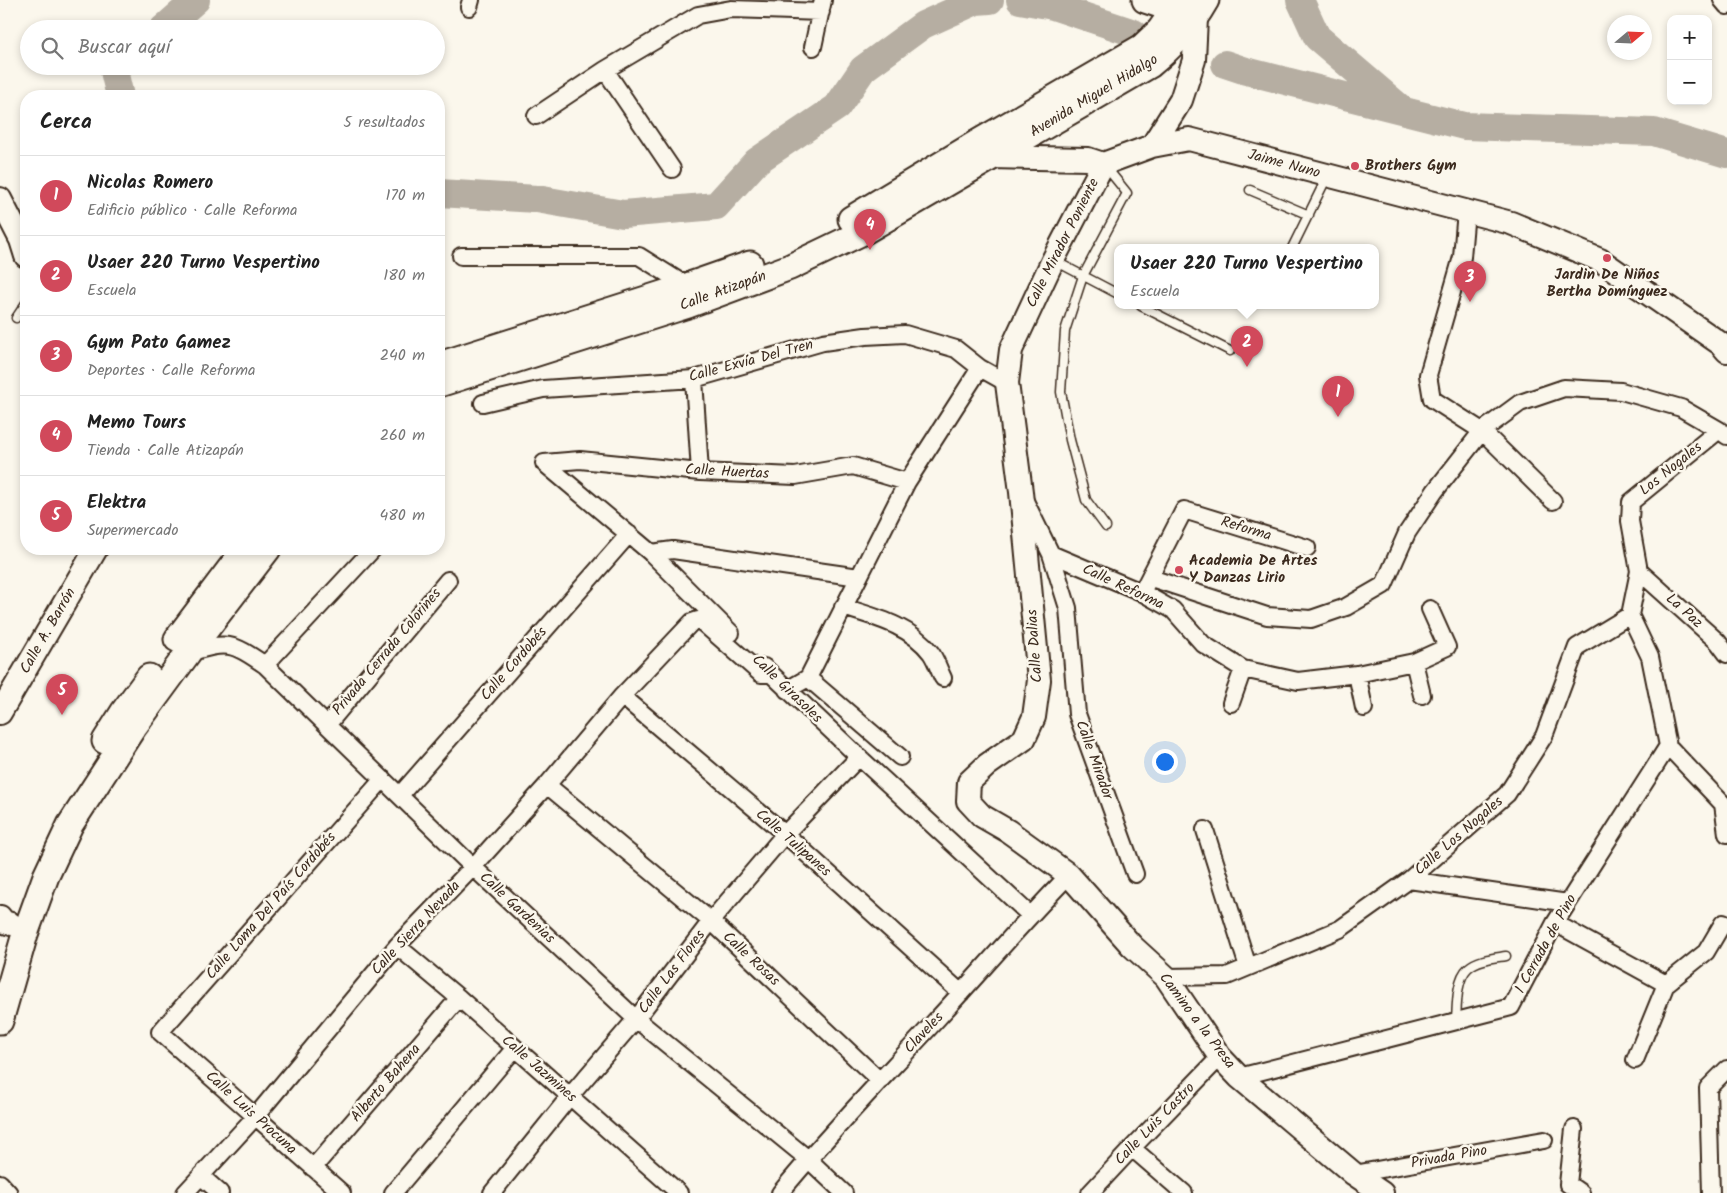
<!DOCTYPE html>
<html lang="es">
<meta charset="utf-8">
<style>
:root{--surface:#fff;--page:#f2f2f2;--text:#222;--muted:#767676;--line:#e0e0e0;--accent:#d1495b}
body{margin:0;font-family:Kalam,sans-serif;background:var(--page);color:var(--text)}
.controls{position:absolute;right:15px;top:15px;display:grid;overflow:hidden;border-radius:10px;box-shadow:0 2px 8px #0003}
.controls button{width:45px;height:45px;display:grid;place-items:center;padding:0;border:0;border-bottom:1px solid var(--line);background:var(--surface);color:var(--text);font:25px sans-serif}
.compass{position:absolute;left:1607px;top:15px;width:45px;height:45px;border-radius:50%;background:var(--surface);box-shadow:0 2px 8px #0003;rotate:71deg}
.you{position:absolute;left:1164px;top:761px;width:18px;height:18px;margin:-12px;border:4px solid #fff;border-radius:50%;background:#1a73e8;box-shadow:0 0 0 8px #1a73e833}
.badge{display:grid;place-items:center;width:32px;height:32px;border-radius:50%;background:var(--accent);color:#fff;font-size:16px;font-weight:700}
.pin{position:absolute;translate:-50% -41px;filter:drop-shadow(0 1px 2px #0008)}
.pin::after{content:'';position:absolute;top:26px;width:18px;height:15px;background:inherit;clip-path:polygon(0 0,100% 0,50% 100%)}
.popup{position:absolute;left:1114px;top:244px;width:265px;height:65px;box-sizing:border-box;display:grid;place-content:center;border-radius:10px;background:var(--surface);filter:drop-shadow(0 1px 4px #0005);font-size:16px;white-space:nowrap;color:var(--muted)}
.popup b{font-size:19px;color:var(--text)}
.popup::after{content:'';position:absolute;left:50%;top:100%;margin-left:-10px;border:10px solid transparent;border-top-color:var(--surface)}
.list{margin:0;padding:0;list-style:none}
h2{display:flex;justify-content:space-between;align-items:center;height:65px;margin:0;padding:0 20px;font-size:21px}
h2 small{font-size:16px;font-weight:400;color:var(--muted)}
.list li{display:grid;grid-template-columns:32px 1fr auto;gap:15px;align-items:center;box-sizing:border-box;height:80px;padding:0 20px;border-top:1px solid var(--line)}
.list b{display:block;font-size:19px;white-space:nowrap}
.list p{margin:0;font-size:16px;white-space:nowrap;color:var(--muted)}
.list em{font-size:16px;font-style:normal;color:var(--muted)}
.icon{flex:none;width:28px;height:28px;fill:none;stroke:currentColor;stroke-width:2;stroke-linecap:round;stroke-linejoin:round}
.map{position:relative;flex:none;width:1727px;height:1193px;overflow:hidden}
.search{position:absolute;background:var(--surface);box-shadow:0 2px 8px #0003;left:20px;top:20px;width:425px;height:55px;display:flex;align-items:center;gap:12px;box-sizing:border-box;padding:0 18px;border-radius:28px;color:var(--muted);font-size:19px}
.panel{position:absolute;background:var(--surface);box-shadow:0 2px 8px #0003;left:20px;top:90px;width:425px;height:465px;border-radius:20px}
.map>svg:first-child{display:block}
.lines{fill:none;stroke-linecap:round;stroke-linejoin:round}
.river{stroke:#b6aea2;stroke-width:28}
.lane-casing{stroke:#3b2a1e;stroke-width:11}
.street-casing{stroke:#3b2a1e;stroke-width:20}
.secondary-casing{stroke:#3b2a1e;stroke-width:26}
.primary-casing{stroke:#3b2a1e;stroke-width:29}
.lane{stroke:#fbf7ec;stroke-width:8}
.street{stroke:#fbf7ec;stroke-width:16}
.secondary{stroke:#fbf7ec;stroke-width:22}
.primary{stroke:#fbf7ec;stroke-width:25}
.poi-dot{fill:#d1495b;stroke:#fbf7ec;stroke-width:2}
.labels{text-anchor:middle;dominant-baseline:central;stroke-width:5;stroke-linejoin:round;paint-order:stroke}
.street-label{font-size:15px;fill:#3b2a1e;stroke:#fbf7ec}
.poi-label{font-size:15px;font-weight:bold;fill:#3b2a1e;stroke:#fbf7ec;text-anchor:start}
</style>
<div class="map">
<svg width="1727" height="1193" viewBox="0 0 1727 1193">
<rect width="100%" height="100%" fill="#fbf7ec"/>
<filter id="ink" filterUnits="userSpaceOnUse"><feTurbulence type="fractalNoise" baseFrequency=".02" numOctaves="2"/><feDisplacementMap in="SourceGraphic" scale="10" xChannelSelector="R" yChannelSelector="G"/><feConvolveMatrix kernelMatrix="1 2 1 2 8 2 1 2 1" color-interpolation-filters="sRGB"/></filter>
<g filter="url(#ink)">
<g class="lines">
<path class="river" d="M1020,0l33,6 81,27
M1300,0l17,37 82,70
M163,29l33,-29
M1225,64l21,7 218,55 190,6 73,22
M119,66l-5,5 6,25
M439,193l98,6 86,15 93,-8 41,-45 80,-54 26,-38 60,-44 53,-24 14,-1"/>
<defs>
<path id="lane" d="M1250,190l59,25
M1292,248l35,-71
M1055,261l63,33
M1141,306l89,45
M16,318l10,-15
M1106,527l-20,-27 -16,-60 -9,-48 4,-61 18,-55 44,-83 -21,-26
M1456,1021c1,-15 0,-42 12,-53 10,-9 26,-10 38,-12"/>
<path id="street" d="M1722,0l5,6
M469,7l2,-7
M813,47l10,-47
M605,70l67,99
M536,116l69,-46 93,-55 33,-6 90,3
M1466,211l-4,46 -34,118 4,24 50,32 71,70
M461,256h178l48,30
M694,379l6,93
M483,403l60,-14 151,-10 129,-37 42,-6 40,-2 51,15 24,19 27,15
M544,463l107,90 80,80
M544,463l36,-3 120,12 95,4 58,-10 54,16
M1025,501l26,53 17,54 9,106 58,160
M651,553l22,-3 186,27
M1051,554l90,38 32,18 30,34 40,25 55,12 59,-7 57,-12 33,-15 -17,-38
M1639,571l79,71 9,12
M1151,578l116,38 44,3 35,-12 38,-22 23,-52 28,-42 47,-60 38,-28 44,-15 57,3 60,17 38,22 8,6
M1145,586l39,-76 123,38
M843,607c31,10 67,18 88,46 5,7 8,17 12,25
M1630,615l20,42 18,89 55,58 4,30
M188,653c40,-12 43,-11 77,12l208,202 163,152 172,140 36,34
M1414,662l8,33
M265,665l108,-116
M764,667l95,90 171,158
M1357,674l7,34
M808,678l92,79
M787,690l21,-12 99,-196 73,-114
M622,696l163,138 176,159
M1231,703l12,-34
M327,725l121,-145
M547,785l164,136 169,160
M400,795l229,-261
M1205,830l43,137
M1409,880l159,23
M1555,923l111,61
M397,946l62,52 220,195
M1166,977l61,-1 113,-47 69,-49 98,-86 37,-58 33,-89 53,-32 9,-44 -9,-50 1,-19 88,-72
M1635,1060l31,-76 40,-32 17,-29 4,2
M1239,1077l272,-70 44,-84 113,-177
M1574,1129l-6,55 13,9
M1132,1148l52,45
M313,1168l146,-170
M1354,1174l190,-34
M201,1176l19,17
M0,1183l9,10
M185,1193l70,-76 142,-171 76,-79 74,-82 75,-89 70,-74 6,-2 5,3 58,51h10
M342,1193l-182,-161 223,-253
M393,1193l122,-145
M492,1193l78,-97 66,-77 75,-98 74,-87 74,-77
M780,1193c50,-61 105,-117 158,-175 44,-48 86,-97 131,-143
M1090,1193l42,-45 88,-91
M1711,1193l-3,-105 19,-19"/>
<path id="secondary" d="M1152,146l29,-46 13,-40 2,-42
M990,157l98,2 15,5
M1103,164l-50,96 -42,90 -4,33 14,109 18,188 -5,37 -10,22 -37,26 -18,17 -1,19 14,15 26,15 61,44 63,71 34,31 54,80 19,20 115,97 28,19
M1103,164l49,-18 37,-7 322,84 89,37 121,84 6,7
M0,199l21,41 5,16
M0,713l96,-164
M0,917l4,5 7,2"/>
<path id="primary" d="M1145,0l30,10
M851,219l126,-76 165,-96 18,-17 21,-30
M439,365l248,-79 63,-22
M439,384l249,-79 102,-38 75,-36 285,-166c24,-20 40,-37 56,-65
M177,639l68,-90
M105,741l19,-30 25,-34
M0,1021l25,-87 21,-58 24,-51 63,-97 55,-75 80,-104"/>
</defs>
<use href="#lane" class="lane-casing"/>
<use href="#street" class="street-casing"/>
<use href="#secondary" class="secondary-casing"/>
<use href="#primary" class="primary-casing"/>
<use href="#lane" class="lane"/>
<use href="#street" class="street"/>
<use href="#secondary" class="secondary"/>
<use href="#primary" class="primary"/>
</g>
</g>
<g class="poi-dot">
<circle cx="1355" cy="166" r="5"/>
<circle cx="1607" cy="258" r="5"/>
<circle cx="1179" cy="570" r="5"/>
</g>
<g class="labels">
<g class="street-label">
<text transform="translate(1094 96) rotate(-31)">Avenida Miguel Hidalgo</text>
<text transform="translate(1284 164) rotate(15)">Jaime Nuno</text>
<text transform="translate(1063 243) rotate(-63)">Calle Mirador Poniente</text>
<text transform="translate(723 291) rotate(-20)">Calle Atizapán</text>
<text transform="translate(751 361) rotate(-15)">Calle Exvía Del Tren</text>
<text transform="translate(1671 469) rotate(-39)">Los Nogales</text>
<text transform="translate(727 472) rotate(3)">Calle Huertas</text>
<text transform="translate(1246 529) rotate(17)">Reforma</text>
<text transform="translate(1123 587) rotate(25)">Calle Reforma</text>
<text transform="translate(1684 611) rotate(42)">La Paz</text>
<text transform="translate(48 631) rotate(-60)">Calle A. Barrón</text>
<text transform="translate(1035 646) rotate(-94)">Calle Dalias</text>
<text transform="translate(387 652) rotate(-50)">Privada Cerrada Colorines</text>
<text transform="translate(514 664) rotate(-49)">Calle Cordobés</text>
<text transform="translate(787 689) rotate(44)">Calle Girasoles</text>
<text transform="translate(1094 760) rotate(70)">Calle Mirador</text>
<text transform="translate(1459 836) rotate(-41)">Calle Los Nogales</text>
<text transform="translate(793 843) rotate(41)">Calle Tulipanes</text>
<text transform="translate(271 906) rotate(-49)">Calle Loma Del País Cordobés</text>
<text transform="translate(517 908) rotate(43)">Calle Gardenias</text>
<text transform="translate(416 928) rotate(-47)">Calle Sierra Nevada</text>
<text transform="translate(1546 944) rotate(-61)">1 Cerrada de Pino</text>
<text transform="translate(751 959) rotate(43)">Calle Rosas</text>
<text transform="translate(672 972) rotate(-53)">Calle Las Flores</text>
<text transform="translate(1197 1021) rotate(53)">Camino a la Presa</text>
<text transform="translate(924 1033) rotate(-47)">Claveles</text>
<text transform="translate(539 1069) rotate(41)">Calle Jazmines</text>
<text transform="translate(386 1083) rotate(-49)">Alberto Bahena</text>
<text transform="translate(251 1113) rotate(42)">Calle Luis Procuna</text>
<text transform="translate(1155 1124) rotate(-46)">Calle Luis Castro</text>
<text transform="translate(1449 1157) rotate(-10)">Privada Pino</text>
</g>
<g class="poi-label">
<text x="1365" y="166">Brothers Gym</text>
<text x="1607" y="275" text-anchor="middle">Jardin De Niños<tspan x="1607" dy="17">Bertha Domínguez</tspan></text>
<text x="1189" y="561">Academia De Artes<tspan x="1189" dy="17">Y Danzas Lirio</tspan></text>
</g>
</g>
</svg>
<div class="controls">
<button>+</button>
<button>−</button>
</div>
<svg class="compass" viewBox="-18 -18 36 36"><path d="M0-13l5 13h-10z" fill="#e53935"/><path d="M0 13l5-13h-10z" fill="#767676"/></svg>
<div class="you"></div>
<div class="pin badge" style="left:1338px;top:417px">1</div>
<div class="pin badge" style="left:1247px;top:367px">2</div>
<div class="popup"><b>Usaer 220 Turno Vespertino</b>Escuela</div>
<div class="pin badge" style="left:1470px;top:302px">3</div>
<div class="pin badge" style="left:870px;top:250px">4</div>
<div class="pin badge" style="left:62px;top:715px">5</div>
<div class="search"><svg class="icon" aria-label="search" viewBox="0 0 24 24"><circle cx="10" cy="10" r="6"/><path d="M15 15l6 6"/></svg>Buscar aquí</div>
<section class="panel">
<h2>Cerca<small>5 resultados</small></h2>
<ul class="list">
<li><span class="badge">1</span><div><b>Nicolas Romero</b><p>Edificio público · Calle Reforma</p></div><em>170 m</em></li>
<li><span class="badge">2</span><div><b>Usaer 220 Turno Vespertino</b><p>Escuela</p></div><em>180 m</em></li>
<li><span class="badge">3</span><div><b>Gym Pato Gamez</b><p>Deportes · Calle Reforma</p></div><em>240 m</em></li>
<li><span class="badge">4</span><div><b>Memo Tours</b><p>Tienda · Calle Atizapán</p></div><em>260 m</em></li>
<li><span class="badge">5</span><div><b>Elektra</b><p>Supermercado</p></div><em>480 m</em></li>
</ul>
</section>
</div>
